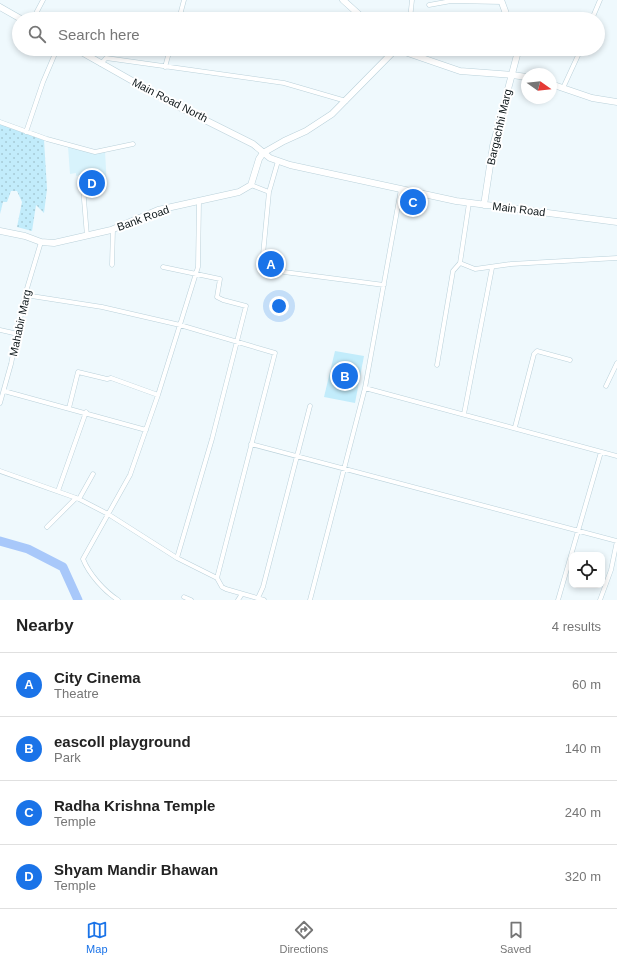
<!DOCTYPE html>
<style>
:root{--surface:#fff;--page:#f6f6f6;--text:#222;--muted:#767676;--line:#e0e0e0;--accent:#1a73e8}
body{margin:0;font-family:Arial,sans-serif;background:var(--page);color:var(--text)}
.controls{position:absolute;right:12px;bottom:12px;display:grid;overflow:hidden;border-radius:8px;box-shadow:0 2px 6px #0003}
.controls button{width:36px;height:36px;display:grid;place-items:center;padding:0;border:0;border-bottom:1px solid var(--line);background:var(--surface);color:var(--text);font:20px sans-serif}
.compass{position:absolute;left:521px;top:68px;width:36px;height:36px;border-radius:50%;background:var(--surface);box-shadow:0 2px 6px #0003;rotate:105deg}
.you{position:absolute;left:279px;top:306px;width:14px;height:14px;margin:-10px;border:3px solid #fff;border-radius:50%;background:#1a73e8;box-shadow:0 0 0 6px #1a73e833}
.badge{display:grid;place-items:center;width:26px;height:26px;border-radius:50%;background:var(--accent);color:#fff;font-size:13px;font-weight:700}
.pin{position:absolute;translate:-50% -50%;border:2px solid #fff;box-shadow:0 1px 4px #0006}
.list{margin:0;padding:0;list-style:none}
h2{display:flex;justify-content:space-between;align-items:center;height:52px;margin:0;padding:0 16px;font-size:17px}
h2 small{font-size:13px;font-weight:400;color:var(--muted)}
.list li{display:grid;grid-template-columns:26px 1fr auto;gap:12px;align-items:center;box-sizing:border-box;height:64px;padding:0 16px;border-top:1px solid var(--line)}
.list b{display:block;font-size:15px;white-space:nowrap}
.list p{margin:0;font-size:13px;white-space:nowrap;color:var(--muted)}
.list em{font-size:13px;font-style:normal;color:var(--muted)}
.icon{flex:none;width:22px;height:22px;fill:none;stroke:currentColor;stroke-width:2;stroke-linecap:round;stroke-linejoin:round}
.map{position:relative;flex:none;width:617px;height:600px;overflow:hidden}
.search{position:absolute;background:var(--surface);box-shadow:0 2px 6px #0003;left:12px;right:12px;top:12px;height:44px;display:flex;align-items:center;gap:10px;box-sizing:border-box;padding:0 14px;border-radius:22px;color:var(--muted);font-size:15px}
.sheet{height:308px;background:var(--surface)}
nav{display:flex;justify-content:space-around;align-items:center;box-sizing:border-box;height:56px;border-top:1px solid var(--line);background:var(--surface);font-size:11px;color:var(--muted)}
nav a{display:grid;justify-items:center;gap:2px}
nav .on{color:var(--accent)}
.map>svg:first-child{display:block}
.built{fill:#d8f3fc}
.grass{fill:url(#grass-dots)}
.park{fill:#c2ecfb}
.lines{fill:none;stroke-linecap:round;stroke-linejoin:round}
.river{stroke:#a8c8fa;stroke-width:9}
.street-casing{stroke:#bad1da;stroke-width:5}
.secondary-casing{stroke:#bad1da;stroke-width:7}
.primary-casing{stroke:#bad1da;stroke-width:7}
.street{stroke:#fff;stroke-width:4}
.secondary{stroke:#fff;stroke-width:6}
.primary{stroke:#fff;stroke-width:6}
.labels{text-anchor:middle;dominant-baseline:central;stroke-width:4;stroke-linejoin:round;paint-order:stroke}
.street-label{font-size:11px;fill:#0c1518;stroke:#fff}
</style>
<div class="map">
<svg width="617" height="600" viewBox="0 0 617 600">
<defs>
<pattern id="grass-dots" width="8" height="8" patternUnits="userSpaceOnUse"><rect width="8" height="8" fill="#c2ecfb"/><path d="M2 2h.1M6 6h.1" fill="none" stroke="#a6cad6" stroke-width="1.8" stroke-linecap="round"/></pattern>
</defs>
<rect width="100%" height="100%" fill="#eff9fd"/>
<path class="built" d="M68,147l37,4 2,36 -10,2 -1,-19h-10v4l-10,2v-3l-6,1z"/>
<path class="grass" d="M0,124l44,16 3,49 -3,24 -8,-8 -4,26 -15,-4 5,-25 -5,-11h-6l-4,11h-4l-3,12z"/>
<path class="park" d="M335,351l29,5 -9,47 -31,-6z"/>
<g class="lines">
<path class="river" d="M0,541l28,8 35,18 15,33"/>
<defs>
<path id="street" d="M429,5l22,-4 51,1
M33,19l10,-19
M179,19l5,-19
M410,19l2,-19
M592,19l8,-19
M101,64l5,-6 178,25 62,18
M165,67l5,-18
M563,88l18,-39
M0,122l47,17 48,13 38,-8
M26,132l17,-50 14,-33
M82,175l5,61
M251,185l18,7 -7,73
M269,192l9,-31
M460,263l15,6 36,-5 106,-6
M112,265l1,-36
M163,267l57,12 -3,18 6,3 23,6 -34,133 -35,119
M284,272l100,13
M25,295l77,12 78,18 95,28 -58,225
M0,330l18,4
M437,365l16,-94 7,-8 9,-60
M606,386l11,-23
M365,388l252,68
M4,391l142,39
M0,403l11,-39 14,-69 16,-53
M69,408l9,-36 29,7 4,-1 47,17
M464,414l28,-146
M515,427l19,-73 3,-3 33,9
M251,444l366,97
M0,471l79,28 29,15 69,44 40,20 5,9 4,2 38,11
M58,491l28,-79
M79,499l14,-25
M47,527l29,-29
M184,597l7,3
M258,598l5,-11 47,-181
M118,600c-14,-9 -29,-26 -35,-41l47,-84 28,-80 40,-128 1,-66
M238,600l4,-6
M310,600l55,-212 36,-199
M558,600l43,-148
M600,600l11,-30 6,-29"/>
<path id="secondary" d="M343,0l21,19
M396,49l64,22 52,4 15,2
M551,84l41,14 25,4
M0,231l25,5 16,6 13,1 57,-13 47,-20 81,-18 12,-7 8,-26 4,-6 21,-12 22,-10 26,-17 64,-65"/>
<path id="primary" d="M501,0l7,19
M0,7l21,12
M76,49l99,56 78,39 17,14 20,7 166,36 161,21
M484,205l9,-59 24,-91 -1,-6"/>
</defs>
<use href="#street" class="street-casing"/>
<use href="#secondary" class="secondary-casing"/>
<use href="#primary" class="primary-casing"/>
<use href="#street" class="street"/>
<use href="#secondary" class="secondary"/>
<use href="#primary" class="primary"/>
</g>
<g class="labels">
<g class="street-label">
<text transform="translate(170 100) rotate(27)">Main Road North</text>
<text transform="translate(499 127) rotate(-77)">Bargachhi Marg</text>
<text transform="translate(519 209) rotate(7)">Main Road</text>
<text transform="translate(143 218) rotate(-20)">Bank Road</text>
<text transform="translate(20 323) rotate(-78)">Mahabir Marg</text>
</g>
</g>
</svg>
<div class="controls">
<button><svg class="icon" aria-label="locate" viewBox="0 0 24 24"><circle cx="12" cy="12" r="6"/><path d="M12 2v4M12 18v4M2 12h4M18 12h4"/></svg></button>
</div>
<svg class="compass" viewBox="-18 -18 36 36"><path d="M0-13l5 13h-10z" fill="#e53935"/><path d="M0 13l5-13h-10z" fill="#767676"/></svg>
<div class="you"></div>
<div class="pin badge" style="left:271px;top:264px">A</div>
<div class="pin badge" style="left:345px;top:376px">B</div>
<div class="pin badge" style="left:413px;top:202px">C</div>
<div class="pin badge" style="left:92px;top:183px">D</div>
<div class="search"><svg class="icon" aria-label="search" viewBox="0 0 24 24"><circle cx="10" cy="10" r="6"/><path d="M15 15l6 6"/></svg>Search here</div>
</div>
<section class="sheet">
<h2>Nearby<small>4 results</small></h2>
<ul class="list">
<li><span class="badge">A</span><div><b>City Cinema</b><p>Theatre</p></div><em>60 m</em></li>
<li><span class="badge">B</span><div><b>eascoll playground</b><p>Park</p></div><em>140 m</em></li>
<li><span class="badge">C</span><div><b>Radha Krishna Temple</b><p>Temple</p></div><em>240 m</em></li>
<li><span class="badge">D</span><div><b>Shyam Mandir Bhawan</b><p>Temple</p></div><em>320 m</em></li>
</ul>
</section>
<nav>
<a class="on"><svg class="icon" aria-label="map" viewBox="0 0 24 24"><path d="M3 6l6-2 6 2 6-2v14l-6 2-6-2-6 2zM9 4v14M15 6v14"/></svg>Map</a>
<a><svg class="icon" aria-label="directions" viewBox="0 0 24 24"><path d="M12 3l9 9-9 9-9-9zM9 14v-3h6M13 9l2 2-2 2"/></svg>Directions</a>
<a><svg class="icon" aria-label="saved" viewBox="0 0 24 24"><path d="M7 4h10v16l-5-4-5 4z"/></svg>Saved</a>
</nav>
